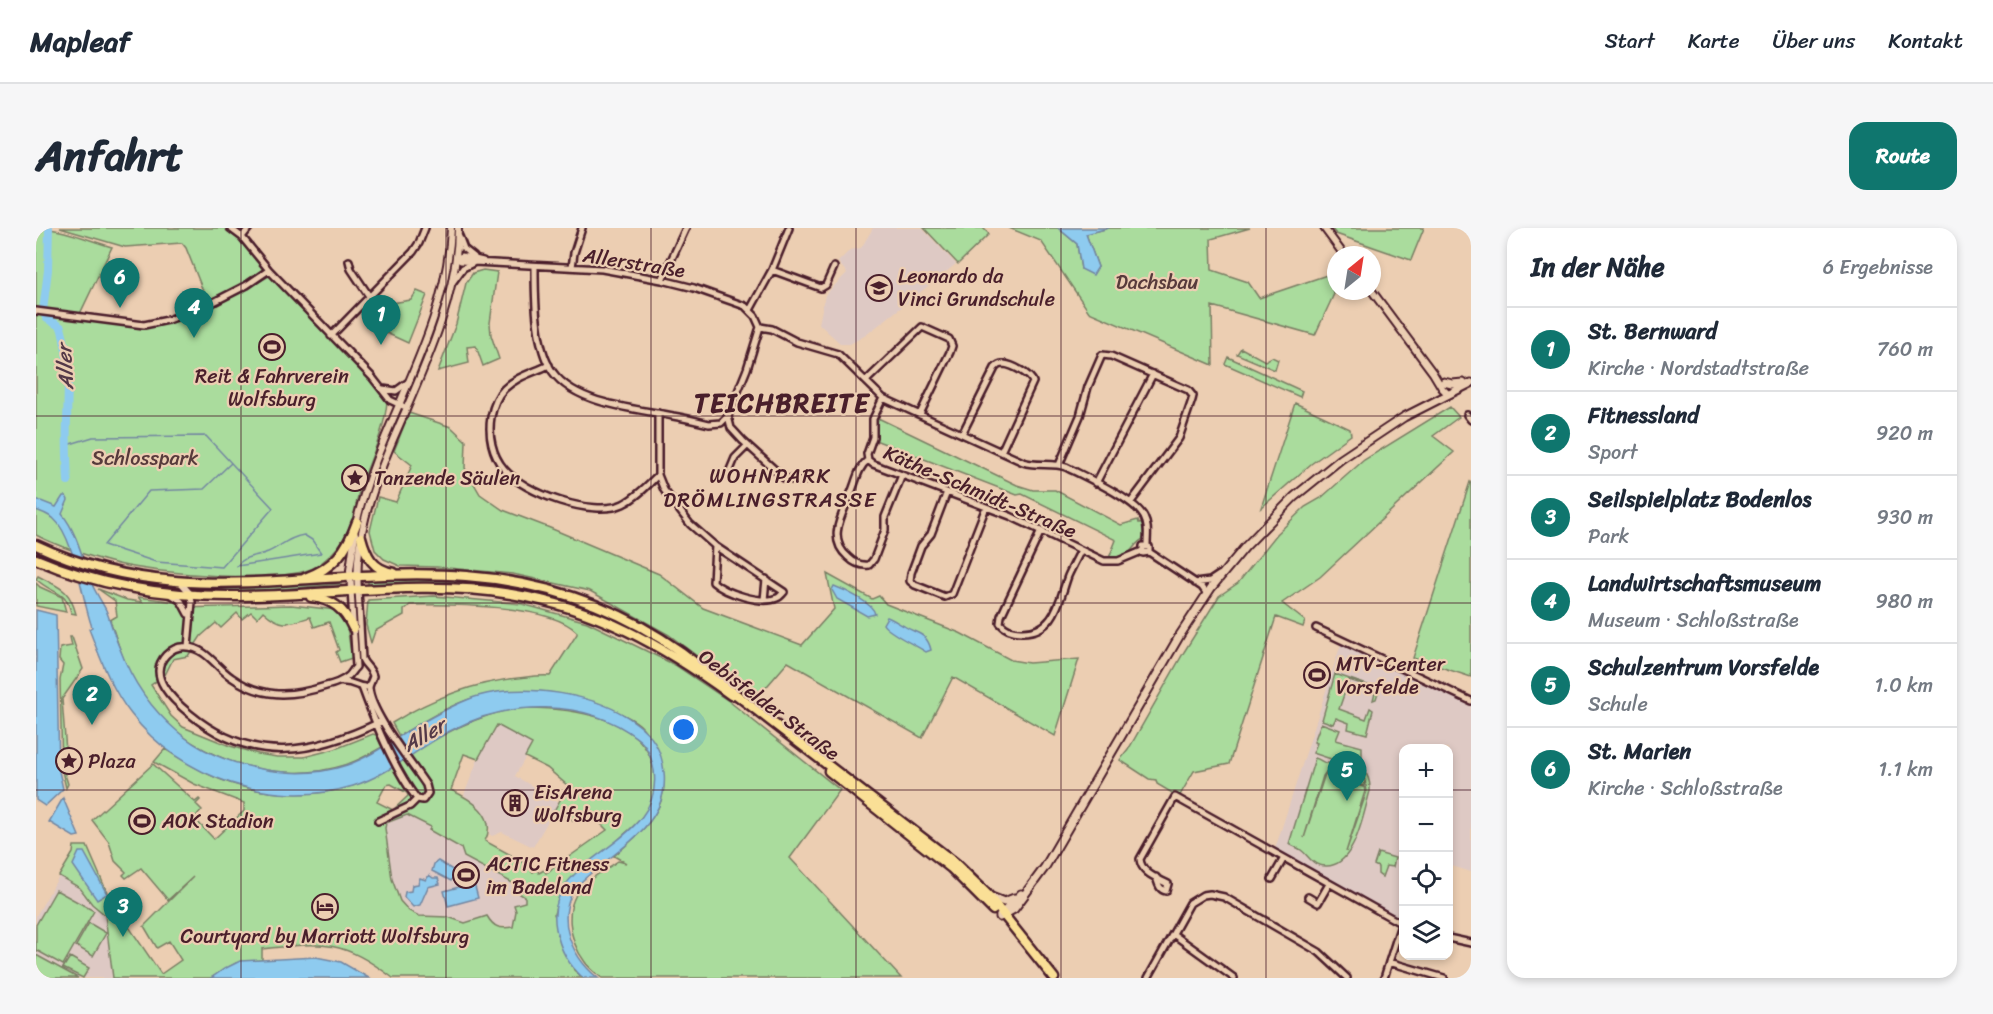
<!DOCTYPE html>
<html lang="de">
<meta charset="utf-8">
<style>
:root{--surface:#fff;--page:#f6f6f7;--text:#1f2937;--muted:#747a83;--line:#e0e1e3;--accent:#0f766e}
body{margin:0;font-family:Sriracha,sans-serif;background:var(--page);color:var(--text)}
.controls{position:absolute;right:18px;bottom:18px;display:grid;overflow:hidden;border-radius:12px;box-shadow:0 3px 9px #0003}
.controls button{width:54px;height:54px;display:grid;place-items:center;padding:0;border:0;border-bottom:2px solid var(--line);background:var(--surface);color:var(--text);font:30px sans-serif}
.compass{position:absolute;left:1291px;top:18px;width:54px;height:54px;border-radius:50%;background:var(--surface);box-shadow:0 3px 9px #0003;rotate:30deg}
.you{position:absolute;left:648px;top:502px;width:21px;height:21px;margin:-15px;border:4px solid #fff;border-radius:50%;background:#1a73e8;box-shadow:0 0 0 9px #1a73e833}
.badge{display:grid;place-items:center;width:39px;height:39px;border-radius:50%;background:var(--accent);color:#fff;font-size:20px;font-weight:700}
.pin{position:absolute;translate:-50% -50px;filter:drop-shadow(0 2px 3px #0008)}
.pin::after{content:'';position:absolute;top:32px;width:21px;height:18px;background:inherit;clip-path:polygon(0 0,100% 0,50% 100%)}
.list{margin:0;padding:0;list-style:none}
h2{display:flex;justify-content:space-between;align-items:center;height:78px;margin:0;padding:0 24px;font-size:26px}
h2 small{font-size:20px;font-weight:400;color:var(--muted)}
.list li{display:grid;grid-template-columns:39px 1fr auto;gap:18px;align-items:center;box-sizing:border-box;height:84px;padding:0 24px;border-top:2px solid var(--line)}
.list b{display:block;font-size:22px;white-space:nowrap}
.list p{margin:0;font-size:20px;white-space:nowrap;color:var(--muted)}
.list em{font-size:20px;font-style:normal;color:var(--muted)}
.icon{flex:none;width:33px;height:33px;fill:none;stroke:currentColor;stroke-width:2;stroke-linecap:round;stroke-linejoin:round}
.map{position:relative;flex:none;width:1435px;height:750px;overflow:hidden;border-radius:18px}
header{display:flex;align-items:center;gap:36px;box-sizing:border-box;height:84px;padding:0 30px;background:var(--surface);border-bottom:2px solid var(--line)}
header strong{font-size:28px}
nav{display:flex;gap:33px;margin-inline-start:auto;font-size:21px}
.intro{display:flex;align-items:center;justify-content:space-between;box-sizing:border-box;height:144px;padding:0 36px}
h1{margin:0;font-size:42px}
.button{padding:15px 27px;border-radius:18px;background:var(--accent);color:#fff;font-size:21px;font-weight:700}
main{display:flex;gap:36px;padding:0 36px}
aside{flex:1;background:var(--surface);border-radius:18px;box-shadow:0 3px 9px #0003}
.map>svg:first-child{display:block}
.built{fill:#dec9c4}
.green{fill:#aadc9d;stroke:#7a7e64;stroke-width:1.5;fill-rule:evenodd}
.water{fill:#8ecbef;stroke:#7386a1;stroke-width:1.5}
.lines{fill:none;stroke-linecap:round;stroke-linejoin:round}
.stream{stroke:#7386a1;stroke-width:1.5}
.river{stroke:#8ecbef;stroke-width:8}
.minor-casing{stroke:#4a1f2b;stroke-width:10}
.tertiary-casing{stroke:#4a1f2b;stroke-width:10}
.secondary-casing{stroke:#4a1f2b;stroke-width:11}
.primary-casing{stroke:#4a1f2b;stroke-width:13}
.minor{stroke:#ecceb2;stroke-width:5}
.tertiary{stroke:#ecceb2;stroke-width:6}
.secondary{stroke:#ecceb2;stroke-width:7}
.primary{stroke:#fadf96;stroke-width:8}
.grid{fill:none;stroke:#4a1f2b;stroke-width:1.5;stroke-opacity:0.55}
.labels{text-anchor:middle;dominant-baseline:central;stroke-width:4.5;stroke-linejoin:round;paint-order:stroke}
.street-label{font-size:20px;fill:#4a1f2b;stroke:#ecceb2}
.poi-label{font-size:20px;fill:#4a1f2b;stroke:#ecceb2;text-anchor:start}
.park-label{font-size:20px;fill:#583b3c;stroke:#ecceb2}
.water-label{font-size:21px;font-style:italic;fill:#543948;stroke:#ecceb2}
.neighbourhood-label{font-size:21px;letter-spacing:1.5px;fill:#4a1f2b;stroke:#ecceb2}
.district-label{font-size:26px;font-weight:bold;letter-spacing:1.5px;fill:#4a1f2b;stroke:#ecceb2}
</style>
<header>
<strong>Mapleaf</strong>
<nav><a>Start</a><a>Karte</a><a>Über uns</a><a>Kontakt</a></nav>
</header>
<div class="intro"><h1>Anfahrt</h1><a class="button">Route</a></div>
<main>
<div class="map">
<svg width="1435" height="750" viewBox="0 0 1435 750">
<rect width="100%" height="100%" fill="#ecceb2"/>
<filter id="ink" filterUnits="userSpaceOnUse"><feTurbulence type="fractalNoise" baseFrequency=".0167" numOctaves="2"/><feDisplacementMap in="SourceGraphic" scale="12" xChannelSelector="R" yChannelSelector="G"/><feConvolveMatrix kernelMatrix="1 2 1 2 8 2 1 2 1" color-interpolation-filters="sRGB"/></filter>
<g filter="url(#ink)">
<path class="built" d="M837,0h49l34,36 -90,71 -16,9h-9l-22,-20 6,-29 22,-22 -9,-11 12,-12 11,-2z
M1305,416l130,61v167l-22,-7 -1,-117h-44l-1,172 -128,-71z
M460,496l37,20 -18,32 44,26 -26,45 -31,-15 -10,4 -3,-2 1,-5 -11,-22 -15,-12 14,-36z
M371,587l24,12 -2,3 32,18 3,9 56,30 5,10v5l-9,9 -3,16 -18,-1 -8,-10 -22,7 -17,-6 -29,-1 -10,-5 -9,-10 -8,-22 -7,-51 1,-4z
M23,648l21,12 12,16 13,11 8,63h-77v-62z"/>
<path class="green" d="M0,0c26,0 52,12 76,19l-34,71c19,3 40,9 60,9 45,0 95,-30 133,-52l100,104 16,22c-2,30 -17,58 -27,87 -4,13 -5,27 -11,40 -6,15 -18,28 -32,38 -31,20 -161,7 -199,-2 -27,-7 -57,-16 -82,-29z
M24,0h166l19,16 20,25 -28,19 -30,13 -21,-53 -4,-5 -57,4z
M888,0h59l6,6 -31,30z
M973,0h49l19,16 4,25 17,-2 -12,-33 23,-6h141l-39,11 1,31 36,12 11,16 68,-23 7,19 -19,41 -103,-29 1,59 -124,-53 -48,-71z
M1295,0h93l-13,32 -75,-26z
M413,39h3l-11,46 -33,83 -2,-1 32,-82z
M447,42l14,2 -7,51 1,12 8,24 -16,7 -7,-20 -9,1 2,16 -31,8 18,-47 10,-41 7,-10z
M381,63l10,4 -19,48 -26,-12 8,-20 -7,-3 2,-4 26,-4z
M1205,120l24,13 7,-4 6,3 -3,10 -38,-16z
M1192,129l74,34 -2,6 -75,-33z
M1259,175l55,26 1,6 -40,29 -50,44z
M1414,179l9,10 -26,19 21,16 -134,125 -38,26 23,18 -2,6 -27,-10 -47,147 -35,7 -15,26 -22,-13 -1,-4 -7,-1 -29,-19 8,-10 56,-98 35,-56 19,-13 39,-49 28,-27 16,-9 43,-38z
M373,185l42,14 15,14 -1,27 15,26 23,16 47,18 109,46 44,34 99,37 32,-36 -7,-35 45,25 7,-3 7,8 74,29 51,27 18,3 50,-4 -24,77 -102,-59 -31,61 -134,-76 -33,38 -86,-65 -79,-44 -77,-17 -76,-7 -37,-1 -16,-7 -9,-9 -5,-19 8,-34 18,5 16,-37 -18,-14z
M842,190l139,67 16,5h22l66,35 17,-5 1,3 4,-1 2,16c-15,6 -12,23 -36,20l7,-18 -94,-46 -5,1 -142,-55z
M1434,254l1,1v194l-58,-19z
M56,341l36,10 46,6 10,7 -29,-2 -61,-13z
M2,348c22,12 31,12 38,38l-5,-1c-4,-23 -20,-19 -35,-34z
M403,350l45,4v6l-116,-2v-5z
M305,353v3l-105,9h-44l-5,-7h71z
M0,355l4,4 22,10 4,15 -30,-6z
M453,355c48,1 117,24 158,50 22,14 44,30 65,45l-88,-52 -135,-38z
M62,361l29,11 15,2 -4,-5 38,5 6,6 109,-3 46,5 9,11 6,37 -12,4 -4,-10 3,-2 -10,-28 -15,5 -4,-10c-21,7 -29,11 -47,-6l-6,7 -6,-6 -9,7 -5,-6 -16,15 -5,-5 -15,13 -13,20 -15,3 -8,16 -14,10 20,31 12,11 47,19 28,8 19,3h27l31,-8 38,-15 3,1 6,12c-12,7 -24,14 -37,18 -72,23 -164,-9 -205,-73 -14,-22 -22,-48 -30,-72l7,-4 -2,-15z
M398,368l88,8 65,18 88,43 55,37 110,88 -50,68 111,120h-299c-6,-5 -13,-10 -17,-16 -16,-21 -23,-57 -1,-77 9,-9 23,-16 34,-24l8,2 -12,-7c18,-16 39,-32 47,-55 6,-19 2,-27 -5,-44 -4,-9 -7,-22 -13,-29 -4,-5 -13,-10 -19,-13 -40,-21 -88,-29 -134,-21 -32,5 -63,25 -91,42l-7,-13c39,-24 79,-40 126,-45 10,-1 22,-3 32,-2l27,-42v-2c-27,-28 -129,-28 -167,-27l-6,5v5l-29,16 -4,12 -5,-18 2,-25z
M34,409h2l11,32 -21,30 5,66 -3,6 4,13 -2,4 -4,-17 -2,-91 3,-15 -4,-5 1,-12 12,-2z
M1299,446l44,15 -3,10 -3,1 2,-8 -2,-1 1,-3 -25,-8 -10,29 27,10 4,-11 3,2 -6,24 -19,-5 1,-6 -13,-5 -3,6 -11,-4z
M484,480c45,-1 126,7 134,63 2,11 2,25 -4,35 -8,14 -20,23 -32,34 -20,18 -39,38 -59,57l-5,17 20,56 9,8h-190c-52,-39 -69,-36 -131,-29v11l-26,3 -25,15h-98l-8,-63 -13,-11 -12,-16 -21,-12 14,-23 1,-7h13l23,53 51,75 20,-14 -12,-19 -12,7 -13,-22 49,-49 -25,23 -27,-32 -15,10 -3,-3 3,-3 -11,-11 -6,-19 -17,-22 61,-56 42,38 4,-3 1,1 -4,4 6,6 -8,8 20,21 30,-28v-8l-50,-19 -40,-22 11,-13c21,13 42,27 65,34 40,14 93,15 132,-1 51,-27 99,-66 158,-74zM461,497l35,19 -7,13 22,11 21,18 -17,30 11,-3 14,9 14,-9 17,17 -61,43 -2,-3 -5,3 -2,-3 -4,2 -11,-11 -37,-20c13,-25 -14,-42 -34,-51l13,-36 14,5zM355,556l16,9 1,3 -15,14 -16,-8 9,-17zM371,587l24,12 -2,3 32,18 3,9 56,30v7l5,3v5l-11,3 2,6 -3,16c-13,2 -19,1 -26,-11l-22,7 -17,-6 -29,-1 -10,-5 -9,-10 -8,-22 -7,-51 1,-5z
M1285,495l19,7 -4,10 26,7v17l-16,-6 -12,2 -21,-7 4,-10 -3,-1z
M1279,530c7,2 5,4 12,5 5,1 8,-1 14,-2 18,-2 30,13 29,30 -7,24 -16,84 -51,74 -9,-3 -11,-10 -18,-15 -3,-2 -8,-4 -12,-6zM1308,536l13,5 8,11 -33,-10 -1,2 -3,-1 6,-4zM1290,544l38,14 1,-5 2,10 -21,61 20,-64 -41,-14 -21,64 19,-62z
M1342,625l17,5 -2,9 -7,-1 -4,11 -4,-3v-7l-4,-2z
M20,662l38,21 -31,54 -27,-15v-25z
M53,695l17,10 -13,23 -17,-10z
M0,727l42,23h-42z
M34,729l19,11 -6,10 -20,-10z"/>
<path class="water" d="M1022,0h51l-23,6 12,33 -5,8 -12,-6 -4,-25z
M27,268h3l2,4 -6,14c15,18 21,46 29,68 4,10 10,18 15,28 5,12 8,26 14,39 12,32 30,59 57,82 41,36 117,52 170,34 27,-9 49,-28 74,-42 18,-10 37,-21 57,-27 47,-13 120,-3 158,27 17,12 26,28 28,49 6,53 -49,78 -82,109 -30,29 -13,75 16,97h-15c-15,-14 -23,-28 -27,-49 -15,-75 109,-81 98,-158 -2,-12 -7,-26 -17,-33 -52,-40 -129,-38 -185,-8 -33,17 -63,45 -99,56 -79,24 -173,-8 -222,-72 -20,-25 -31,-57 -42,-85l3,-2c-10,-27 -17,-90 -39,-109 -5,-3 -11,-6 -17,-8v-11l20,8z
M798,358c11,4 39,17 41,28l-8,2 -30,-17 -5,-9z
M0,382l20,5 3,156 4,18 -18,17 -9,-6z
M851,389c6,2 11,6 17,9 12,8 23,6 27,24l-5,2c-10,-7 -38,-19 -43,-28z
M27,570l16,38 -5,1 -25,-15z
M43,624h5l23,42 -10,6 -24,-35z
M402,633l18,11 -5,9 -19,-10 2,-7z
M393,647l4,3h5l2,6 -12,3 -8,18 -7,2 -9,-10 1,-5 6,-1 1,-6 6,-1 2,-6 6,2z
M438,655l4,15 -30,8 -4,-15z
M280,729l25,5 28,16h-158l13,-9 16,-8z"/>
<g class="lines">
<path class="stream" d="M31,217l26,-8 113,-1 67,72 -51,59 -66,-5 -52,-17 45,-54 55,-2 27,-26
M268,307l8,5 9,13 -84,13c9,-12 19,-9 31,-14 13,-6 21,-15 36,-17z"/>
<path class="river" d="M13,0l-1,42 -5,41 3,7 15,9c9,31 7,61 6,93 -1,20 0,41 1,61"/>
<defs>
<path id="minor" d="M194,0l12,9 27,33 103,107 18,23 13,6
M423,8l5,13 10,8
M206,9l7,-9
M420,30l5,3 13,1 128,7 60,11 32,8 51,18 10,10 5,11
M420,30l6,-2 21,5
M313,33l2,8 18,27
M499,38c0,30 0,74 14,100 21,39 86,42 124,50 12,2 24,5 36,8l12,-1 7,-7
M536,39l2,-14 8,-25
M736,42l49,18 5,-3 8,-18
M626,52l24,-52
M416,55l11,-15 10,-5
M714,82l22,-40 17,-42
M0,83l108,14 24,-5 38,-14 41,-21 22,-15
M724,99l12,2 25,13 41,12 45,44 140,64c14,5 29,0 43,5 19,10 69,32 78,50 5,10 3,18 3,28
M724,99l-13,42 -19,47 3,12 12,13 41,37 13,3 9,-1
M295,108l82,-84 6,-9 6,-15
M513,137c-16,8 -32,11 -45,24 -7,7 -11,18 -13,28 -3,18 1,38 13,52 20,24 89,49 119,35 13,-6 25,-19 35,-29
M830,153l56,-54 27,12 3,7 -2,6 -30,62
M347,161l13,2 11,-8
M847,170l-10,21v18l-6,17 1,6 5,4 137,52 94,45h14l24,-10
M622,185v62l6,15 26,34 25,22 -2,36c12,11 49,23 64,16 3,-1 5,-4 7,-6l-69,-46
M1431,187l4,5
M926,206l33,-66c3,-3 4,-4 9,-4 9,1 26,10 29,18l-32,70
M832,232c-10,7 -12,22 -17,33 -8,21 -25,45 -3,64 6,6 13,9 21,8l5,-6 11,-29v-13l17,-42
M1023,237l21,-49 8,-29 14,-32 9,1 77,34 5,6 -1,4 -13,38 -48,64
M694,242l5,-12 12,-12
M1060,255l57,-109
M911,264l-16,42 -10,12 -10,27 -1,8 5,4 30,12 7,-3 34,-87
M1005,303l-40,85 -1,7c5,6 13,9 21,9 34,1 38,-31 47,-56 4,-9 9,-18 13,-26
M1113,324v-5l-6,-1v7l6,-1 53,35 5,7
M144,354l10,11 2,9 -4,45
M1159,355l15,-2 9,-6
M315,362l5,77c-4,3 -5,8 -9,10 -6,5 -13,7 -21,9 -34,11 -64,13 -95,-9 -15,-10 -25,-29 -44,-30 -8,-1 -15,2 -21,8 -20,21 8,46 24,59 63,52 124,40 192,7
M322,362l4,69c3,7 9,9 11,17 -1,5 -4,8 -4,12 2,26 42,74 57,97l2,8 -5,7 -6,-1c-23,-30 -42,-76 -55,-112
M136,367l9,6 7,13
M728,372l2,-21
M1280,400l155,73
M307,454c10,-1 13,5 22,5
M342,593l32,-15 7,-7
M1120,649c2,6 3,13 10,14l2,-7c-11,-6 -27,-11 -28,-25l35,-62 229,128
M1236,651l12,-21
M1272,669l10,6 11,-19
M1137,706l61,44
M1412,710l23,5
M1353,734l55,16
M1112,750l42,-75 13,-8 7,-1 14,3 95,55 28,26
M1348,750l20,-63"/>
<path id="tertiary" d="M1288,0l20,27
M1336,63l61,82 9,15 6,6
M320,296c23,-101 91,-190 95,-296
M315,362l-1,-20 5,-36
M322,362c-4,-49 13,-97 31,-141 29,-69 69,-146 69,-221"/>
<path id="secondary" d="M1408,154l8,2 11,-1
M955,669l13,5 10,-4
M964,688l21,-22
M964,689l14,-8 31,-42 135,-232 31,-47 34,-41 49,-50 47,-38 63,-42 67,-34"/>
<path id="primary" d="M325,309c5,19 12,33 33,36
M0,317c146,69 280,20 430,31 79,6 151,30 215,76l274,211 32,31 67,84
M0,331c65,28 133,38 203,37 91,0 181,-17 272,-2 86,14 151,51 220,101
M269,350c29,-10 42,-28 52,-56
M275,369c22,2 33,12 42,31
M793,543l122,97 42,42"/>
</defs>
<use href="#minor" class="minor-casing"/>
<use href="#tertiary" class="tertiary-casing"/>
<use href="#secondary" class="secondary-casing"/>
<use href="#primary" class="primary-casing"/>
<use href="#minor" class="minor"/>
<use href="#tertiary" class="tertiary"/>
<use href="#secondary" class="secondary"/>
<use href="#primary" class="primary"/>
</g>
</g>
<path class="grid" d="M205,0v750M410,0v750M615,0v750M820,0v750M1025,0v750M1230,0v750M0,188h1435M0,375h1435M0,562h1368M1412,562h23"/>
<defs>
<symbol id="school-ring" viewBox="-11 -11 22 22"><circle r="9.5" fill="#ecceb2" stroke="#4a1f2b" stroke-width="1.5"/><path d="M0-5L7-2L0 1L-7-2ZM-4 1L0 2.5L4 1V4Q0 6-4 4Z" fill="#4a1f2b"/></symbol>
<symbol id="stadium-ring" viewBox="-11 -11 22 22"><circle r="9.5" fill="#ecceb2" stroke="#4a1f2b" stroke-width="1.5"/><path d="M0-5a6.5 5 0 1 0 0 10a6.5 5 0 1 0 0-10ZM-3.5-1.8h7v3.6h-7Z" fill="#4a1f2b"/></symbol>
<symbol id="sight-ring" viewBox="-11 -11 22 22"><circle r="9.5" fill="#ecceb2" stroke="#4a1f2b" stroke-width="1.5"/><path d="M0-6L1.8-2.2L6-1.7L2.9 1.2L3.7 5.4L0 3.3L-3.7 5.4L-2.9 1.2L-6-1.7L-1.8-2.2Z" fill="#4a1f2b"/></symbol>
<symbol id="building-ring" viewBox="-11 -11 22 22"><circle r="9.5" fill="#ecceb2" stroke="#4a1f2b" stroke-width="1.5"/><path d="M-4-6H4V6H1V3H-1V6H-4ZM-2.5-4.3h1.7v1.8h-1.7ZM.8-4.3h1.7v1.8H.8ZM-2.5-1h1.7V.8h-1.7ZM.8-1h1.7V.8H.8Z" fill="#4a1f2b"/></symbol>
<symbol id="hotel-ring" viewBox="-11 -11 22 22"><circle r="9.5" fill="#ecceb2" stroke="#4a1f2b" stroke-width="1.5"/><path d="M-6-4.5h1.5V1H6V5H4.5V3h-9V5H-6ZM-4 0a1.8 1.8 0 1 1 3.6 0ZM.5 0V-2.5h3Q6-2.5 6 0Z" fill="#4a1f2b"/></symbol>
</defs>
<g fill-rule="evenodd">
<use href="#school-ring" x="828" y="45" width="30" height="30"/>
<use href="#stadium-ring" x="221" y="104" width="30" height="30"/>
<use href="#sight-ring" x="304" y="235" width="30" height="30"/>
<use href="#stadium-ring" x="1266" y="432" width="30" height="30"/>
<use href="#sight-ring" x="18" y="518" width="30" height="30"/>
<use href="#building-ring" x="464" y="560" width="30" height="30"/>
<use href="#stadium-ring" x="91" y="578" width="30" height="30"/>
<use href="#stadium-ring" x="415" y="632" width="30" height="30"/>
<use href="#hotel-ring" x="274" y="664" width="30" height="30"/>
</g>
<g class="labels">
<g class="street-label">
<text transform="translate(598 35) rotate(9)">Allerstraße</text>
<text transform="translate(944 264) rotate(23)">Käthe-Schmidt-Straße</text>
<text transform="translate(733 477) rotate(37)">Oebisfelder Straße</text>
</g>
<g class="poi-label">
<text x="862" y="48">Leonardo da<tspan x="862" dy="23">Vinci Grundschule</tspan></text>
<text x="236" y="148" text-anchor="middle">Reit &amp; Fahrverein<tspan x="236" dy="23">Wolfsburg</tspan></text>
<text x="338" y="250">Tanzende Säulen</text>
<text x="1300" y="436">MTV-Center<tspan x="1300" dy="23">Vorsfelde</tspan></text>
<text x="52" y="533">Plaza</text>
<text x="498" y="564">EisArena<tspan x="498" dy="23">Wolfsburg</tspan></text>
<text x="126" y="593">AOK Stadion</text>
<text x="450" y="636">ACTIC Fitness<tspan x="450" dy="23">im Badeland</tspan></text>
<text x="289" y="708" text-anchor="middle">Courtyard by Marriott Wolfsburg</text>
</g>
<g class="park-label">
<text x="1121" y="54">Dachsbau</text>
<text x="109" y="230">Schlosspark</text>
</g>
<g class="water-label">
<text transform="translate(29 139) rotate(-93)">Aller</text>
<text transform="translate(388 507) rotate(-30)">Aller</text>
</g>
<g class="neighbourhood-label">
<text x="734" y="248">WOHNPARK<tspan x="734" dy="24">DRÖMLINGSTRASSE</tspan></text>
</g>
<g class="district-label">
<text x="746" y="175">TEICHBREITE</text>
</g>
</g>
</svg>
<div class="controls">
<button>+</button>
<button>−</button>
<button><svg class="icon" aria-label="locate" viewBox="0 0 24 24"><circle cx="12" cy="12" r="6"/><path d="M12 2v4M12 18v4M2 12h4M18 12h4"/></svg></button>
<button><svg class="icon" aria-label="layers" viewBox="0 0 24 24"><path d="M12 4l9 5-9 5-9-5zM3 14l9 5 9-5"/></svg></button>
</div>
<svg class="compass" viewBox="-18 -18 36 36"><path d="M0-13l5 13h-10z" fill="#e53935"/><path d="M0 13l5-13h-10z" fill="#747a83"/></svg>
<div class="you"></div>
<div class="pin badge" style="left:345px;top:117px">1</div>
<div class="pin badge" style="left:56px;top:497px">2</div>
<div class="pin badge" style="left:87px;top:709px">3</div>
<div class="pin badge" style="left:158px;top:110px">4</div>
<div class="pin badge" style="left:1311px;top:573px">5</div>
<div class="pin badge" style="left:84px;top:80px">6</div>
</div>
<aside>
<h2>In der Nähe<small>6 Ergebnisse</small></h2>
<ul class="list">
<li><span class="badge">1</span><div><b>St. Bernward</b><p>Kirche · Nordstadtstraße</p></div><em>760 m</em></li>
<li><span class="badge">2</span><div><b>Fitnessland</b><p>Sport</p></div><em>920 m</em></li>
<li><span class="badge">3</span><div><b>Seilspielplatz Bodenlos</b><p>Park</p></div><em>930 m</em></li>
<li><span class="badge">4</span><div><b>Landwirtschaftsmuseum</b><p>Museum · Schloßstraße</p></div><em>980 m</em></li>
<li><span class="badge">5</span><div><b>Schulzentrum Vorsfelde</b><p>Schule</p></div><em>1.0 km</em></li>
<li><span class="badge">6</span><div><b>St. Marien</b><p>Kirche · Schloßstraße</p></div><em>1.1 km</em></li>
</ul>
</aside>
</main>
